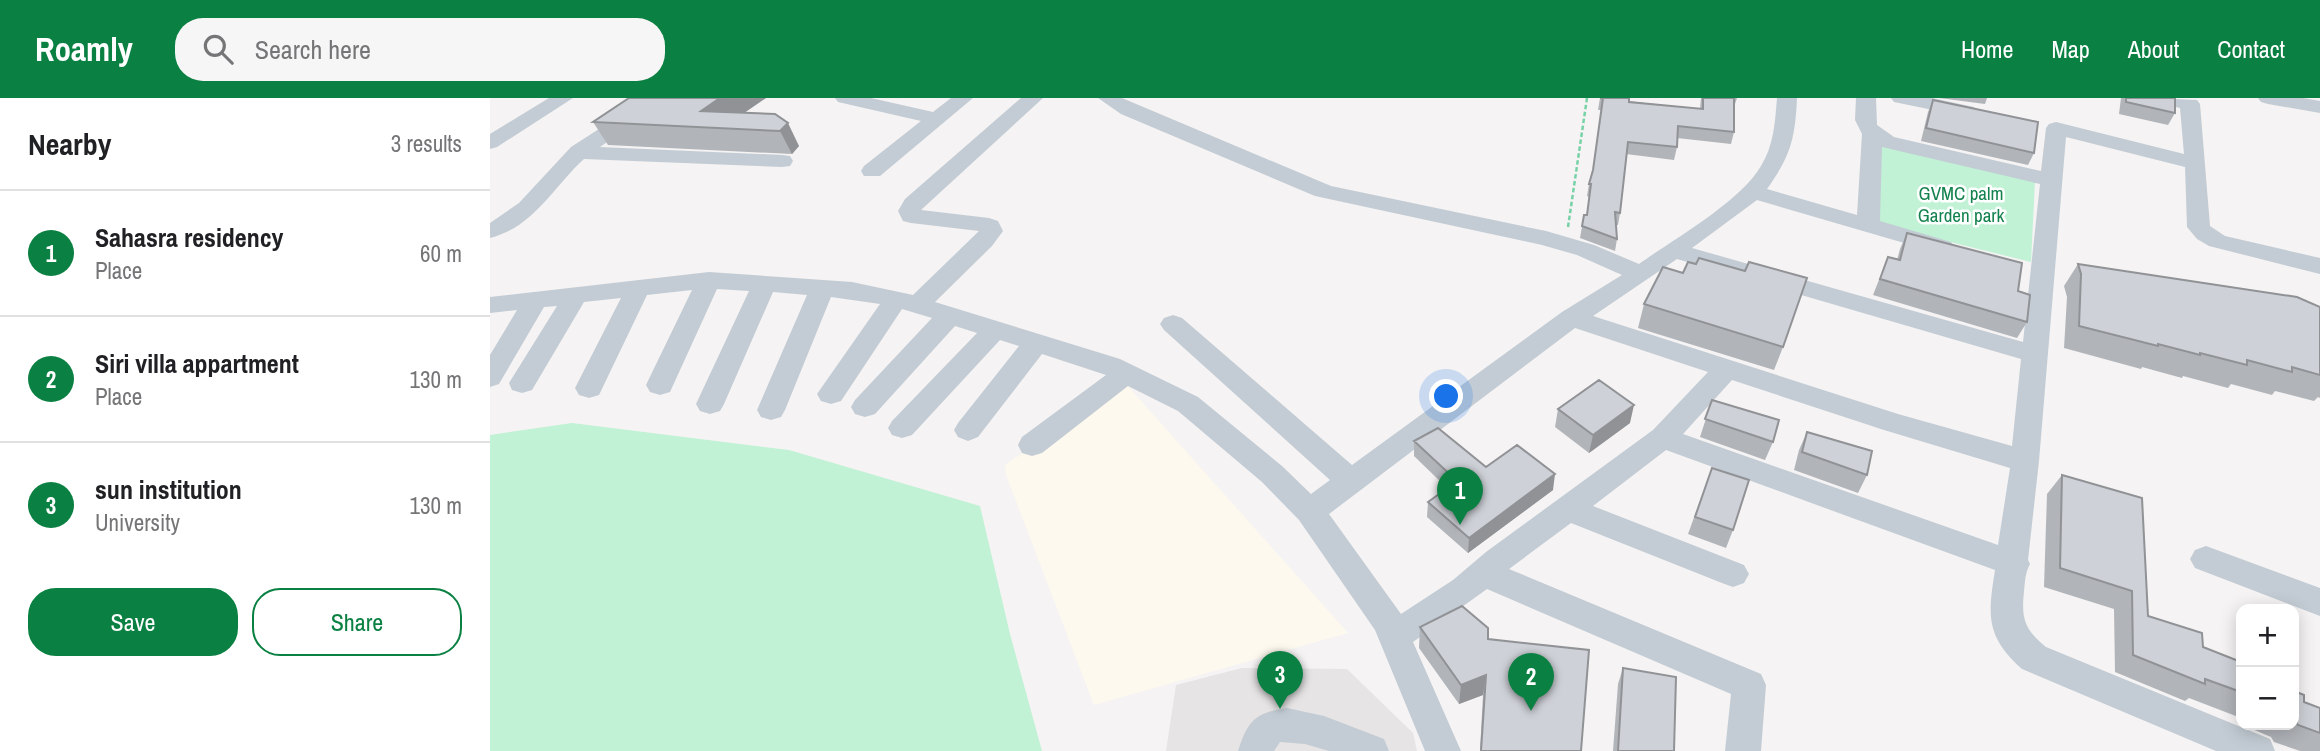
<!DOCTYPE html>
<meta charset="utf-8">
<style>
:root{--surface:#fff;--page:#f6f6f6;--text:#202124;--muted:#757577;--line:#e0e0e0;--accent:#0b8043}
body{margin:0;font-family:"Archivo Narrow",sans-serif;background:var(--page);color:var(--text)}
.controls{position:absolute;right:21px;bottom:21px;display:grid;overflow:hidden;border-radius:14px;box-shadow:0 4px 18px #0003}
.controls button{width:63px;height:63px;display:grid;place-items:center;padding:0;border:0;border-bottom:2px solid var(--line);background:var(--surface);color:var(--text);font:35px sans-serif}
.you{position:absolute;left:957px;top:299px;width:24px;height:24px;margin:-18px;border:5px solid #fff;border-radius:50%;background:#1a73e8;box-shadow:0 0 0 10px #1a73e833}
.badge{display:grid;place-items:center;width:46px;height:46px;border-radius:50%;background:var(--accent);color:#fff;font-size:23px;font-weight:700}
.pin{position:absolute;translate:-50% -58px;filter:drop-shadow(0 2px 4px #0008)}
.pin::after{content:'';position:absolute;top:37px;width:24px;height:21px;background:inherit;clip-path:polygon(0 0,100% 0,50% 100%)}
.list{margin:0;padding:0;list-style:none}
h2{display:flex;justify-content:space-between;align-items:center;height:91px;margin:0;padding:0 28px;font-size:30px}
h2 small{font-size:23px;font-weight:400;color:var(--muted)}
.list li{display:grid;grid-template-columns:46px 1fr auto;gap:21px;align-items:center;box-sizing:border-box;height:126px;padding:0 28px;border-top:2px solid var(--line)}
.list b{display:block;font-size:26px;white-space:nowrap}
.list p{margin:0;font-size:23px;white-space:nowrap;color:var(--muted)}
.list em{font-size:23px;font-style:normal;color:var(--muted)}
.actions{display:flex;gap:14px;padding:21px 28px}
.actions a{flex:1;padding:16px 0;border:2px solid var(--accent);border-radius:28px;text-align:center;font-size:24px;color:var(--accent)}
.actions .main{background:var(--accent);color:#fff}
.icon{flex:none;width:38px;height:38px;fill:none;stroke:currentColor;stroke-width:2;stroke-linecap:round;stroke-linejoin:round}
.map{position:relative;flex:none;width:1830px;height:653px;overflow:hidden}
header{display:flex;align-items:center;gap:42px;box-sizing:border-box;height:98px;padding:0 35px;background:var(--accent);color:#fff}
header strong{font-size:33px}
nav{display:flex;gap:38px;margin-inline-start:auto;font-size:24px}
.search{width:490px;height:63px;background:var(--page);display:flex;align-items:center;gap:18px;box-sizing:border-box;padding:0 24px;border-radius:28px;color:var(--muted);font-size:26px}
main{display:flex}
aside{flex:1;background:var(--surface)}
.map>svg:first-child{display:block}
.commercial{fill:#fdf9ee}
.education{fill:#e6e4e4}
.green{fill:#c1f2d5}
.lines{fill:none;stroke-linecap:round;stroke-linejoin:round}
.path{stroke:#77d2a7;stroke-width:2.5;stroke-dasharray:4.5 2.5;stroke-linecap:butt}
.minor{fill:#c3ccd4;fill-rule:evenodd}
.wall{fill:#b1b4b9}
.shaded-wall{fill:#909296}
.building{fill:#ced1d7;stroke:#909296;stroke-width:2}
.labels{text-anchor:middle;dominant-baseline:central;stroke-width:5;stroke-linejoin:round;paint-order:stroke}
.park-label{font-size:19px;fill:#14824e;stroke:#fff}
</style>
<header>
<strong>Roamly</strong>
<div class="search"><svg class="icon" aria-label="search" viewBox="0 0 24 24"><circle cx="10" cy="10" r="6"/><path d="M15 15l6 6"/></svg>Search here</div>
<nav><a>Home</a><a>Map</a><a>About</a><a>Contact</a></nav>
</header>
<main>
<aside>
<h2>Nearby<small>3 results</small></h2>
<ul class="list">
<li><span class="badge">1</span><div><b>Sahasra residency</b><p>Place</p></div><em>60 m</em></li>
<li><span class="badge">2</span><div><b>Siri villa appartment</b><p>Place</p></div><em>130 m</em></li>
<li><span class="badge">3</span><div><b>sun institution</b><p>University</p></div><em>130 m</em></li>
</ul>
<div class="actions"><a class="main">Save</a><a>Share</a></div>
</aside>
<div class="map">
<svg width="1830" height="653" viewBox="0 0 1830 653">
<rect width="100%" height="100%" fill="#f5f3f3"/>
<path class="commercial" d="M636,286l222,249 -254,72 -88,-230 -1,-10z"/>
<path class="education" d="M752,570l105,1 66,64 4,18h-251l10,-66z"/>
<path class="green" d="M1388,45l157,38 -4,81 -158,-39z
M82,325l217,27 191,56 30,128 32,117h-552v-316z"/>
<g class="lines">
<path class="path" d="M1078,129l19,-129"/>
<path class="minor" d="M59,0h24l-76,49 -7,2v-15z
M157,0h24l-71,49 182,8 8,1 3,5 -3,5 -8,1 -198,-8c-31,28 -50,68 -94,79v-15l29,-20 52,-56z
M345,0h36l62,14 18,-14h22l-93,78h-16l-3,-5 3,-5 57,-45 -83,-19z
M531,0h22l-122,112 68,8 9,3 5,10 -11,15 -57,56 185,57 78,38 84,69 29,28 19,-14 -166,-150 -4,-6 4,-6 9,-3 9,3 170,147 210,-153 60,-37 -45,-20 -35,-10 -227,-49 -194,-82 -23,-16h24l209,88 215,45 48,14 45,19c35,-25 101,-62 122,-98 13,-21 14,-44 16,-68h20c-2,41 -6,57 -30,91l90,26 5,-81 -7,-14 1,-22h20l1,27 17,12 147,34 5,-43 3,-4 7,-2 128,32 -4,-46 -26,-6 -3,-4 46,2 3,4 10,122 15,10 95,22v16l-111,-28 -12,-7 -10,-12 -2,-60 -119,-30 -27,324 -11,99 2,4c-5,9 -5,18 -6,28 -3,27 1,38 22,55l224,92 5,12h-59l-194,-82c-37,-33 -34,-54 -27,-99l-329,-120 -73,56 151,59 5,9 -5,9 -11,4 -11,-4 -151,-60 -62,46 252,105 5,11 -5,66h-36l6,-57 -244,-105 -74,53 48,109h-36l-50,-121 -76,-110 -37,-38 -84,-71 -50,-25 -86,67 -10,3 -10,-3 -4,-8 4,-8 84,-62 -64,-21 -64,83 -10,4 -10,-4 -4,-7 4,-7 61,-77 -19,-6 -88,95 -10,3 -10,-3 -4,-7 4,-7 85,-88 -22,-7 -80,88 -10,3 -10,-3 -4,-7 4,-7 77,-82 -30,-9 -61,92 -10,3 -10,-3 -4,-7 63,-90 -49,-7 -46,113 -4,7 -10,3 -10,-3 -4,-7 50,-115 -34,-3 -49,112 -4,7 -10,3 -10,-3 -4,-7 53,-113 -32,-2 -47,103 -10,3 -10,-3 -4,-7 46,-95 -45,5 -48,100 -10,3 -10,-3 -4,-7 46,-90 -37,4 -52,88 -10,3 -10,-3 -3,-7 48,-77 -13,1 -45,77 -9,3v-32l27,-45 -27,3v-16l219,-25 143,10 61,13 66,-64 -68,-8 -8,-2 -5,-10 7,-12zM1392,49l158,37 -17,158 -331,-94 65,-48 178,52 8,2 8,-2 4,-5 -4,-5 -71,-21zM1187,161l344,100 -9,87 -114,-32 -305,-98zM1085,230l133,44 -55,58 -167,122 -33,28 -52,34 -72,-100zM1242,282l152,50 126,38 -12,77 -315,-111z
M1401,0h41l42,9 3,4 -3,4 -7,2 -73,-15z
M1768,0h45l17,3v12l-52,-9 -7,-2z
M1716,448l114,42v28l-125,-48 -5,-9 5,-9z
M797,610l37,8 60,23 5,12h-60l-24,-7 -25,-2 -6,9h-36c10,-30 16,-38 49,-43z"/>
</g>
<path class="wall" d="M139,0h137l-22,15 31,1 24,32 -7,8 -184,-9 -15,-23z
M1110,0l100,11 1,-11h36l-2,6h-1v28l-3,12 -54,-6v9l-3,13 -48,-6 -6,59 -2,12h-2l1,14 -2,12 -35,-13 4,-23h3l2,-18 -2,-1 2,-12 4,-12 8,-62h-3z
M1449,0h48l-2,6z
M1631,0h54v15l-7,12 -49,-11z
M1443,2l101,53 -6,12 -107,-24 7,-29z
M1417,135l111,58 9,31 -10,16 -144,-43 15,-38 9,3 3,-11z
M1588,166l242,43v91l-2,-1 -4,4 -39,-10 -3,4 -41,-11 -3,4 -45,-12 -1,2 -40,-11 -1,2 -77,-21 3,-51 -3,-11z
M1154,206l139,43 -9,23 -136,-42z
M1222,302l61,42 -8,18 -65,-23z
M1068,311l72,14 -41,30 -34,-26z
M1317,334l60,43 -9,18 -64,-23 5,-20z
M924,343l72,26 67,23 -85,63 -41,-36 1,-15 19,-14 -33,-32z
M1222,370l21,62 -7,18 -38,-14z
M1572,377l86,141 55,31 38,15v56l-52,-20 -4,3 -70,-29 -1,-63 -70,-22 3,-93z
M930,529l68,12 93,112h-101l3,-56 -24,9 -40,-56z
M1133,570l51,83h-61l5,-67z
M1804,593l10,11 16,6v43h-20l-26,-9 -3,-5 -26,-11v-1h49z"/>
<path class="shaded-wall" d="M230,0h46l-44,30 -21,-17z
M298,25l11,23 -7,8 -12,-23z
M1144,307l-4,18 -41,30 4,-18z
M1065,376l-2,16 -85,63 1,-15z
M996,577l-3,20 -24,9 2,-19z"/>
<path class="building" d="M139,0h91l-19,13 74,3 13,9 -8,8 -187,-9z
M1110,0h29v4l74,7v-11h31v34l-56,-6 -1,21 -49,-5 -8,71 -5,-1 2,27 -35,-13 2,-11h3l4,-31h-2l4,-14 10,-72z
M1636,0h49v15l-49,-11z
M1443,2l105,22 -4,31 -108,-25z
M1417,135l115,30 -4,28 12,4 -3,27 -147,-43 8,-22 12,3z
M1209,160l46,13 4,-9 58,16 -24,69 -139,-43 19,-37 20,6 5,-11 8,2z
M1588,166l219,33 23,10v68l-28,-8v5l-45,-12v5l-47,-12v2l-42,-11v2l-79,-20 2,-52z
M1109,282l35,25 -41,30 -35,-26z
M1222,302l67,20 -6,22 -68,-23z
M948,330l48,39 31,-22 38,29 -86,64 -41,-36 29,-21 -43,-40z
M1317,334l65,19 -5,24 -65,-23z
M1222,370l37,12 -16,50 -38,-13z
M1572,377l80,23 6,118 54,17 1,14 38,15v30l-36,-13v5l-72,-29 -1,-64 -72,-23z
M972,508l26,22v11l101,11 -8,101h-100l5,-76 -25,10 -41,-58z
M1133,570l53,9 -2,74h-56z
M1804,593l10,4v7l16,6v25l-22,-8 -4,-6z"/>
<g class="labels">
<g class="park-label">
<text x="1471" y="95">GVMC palm<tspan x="1471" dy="22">Garden park</tspan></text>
</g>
</g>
</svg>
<div class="controls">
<button>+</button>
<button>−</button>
</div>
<div class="you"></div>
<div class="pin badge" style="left:970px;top:427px">1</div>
<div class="pin badge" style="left:1041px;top:613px">2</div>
<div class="pin badge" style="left:790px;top:611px">3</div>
</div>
</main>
